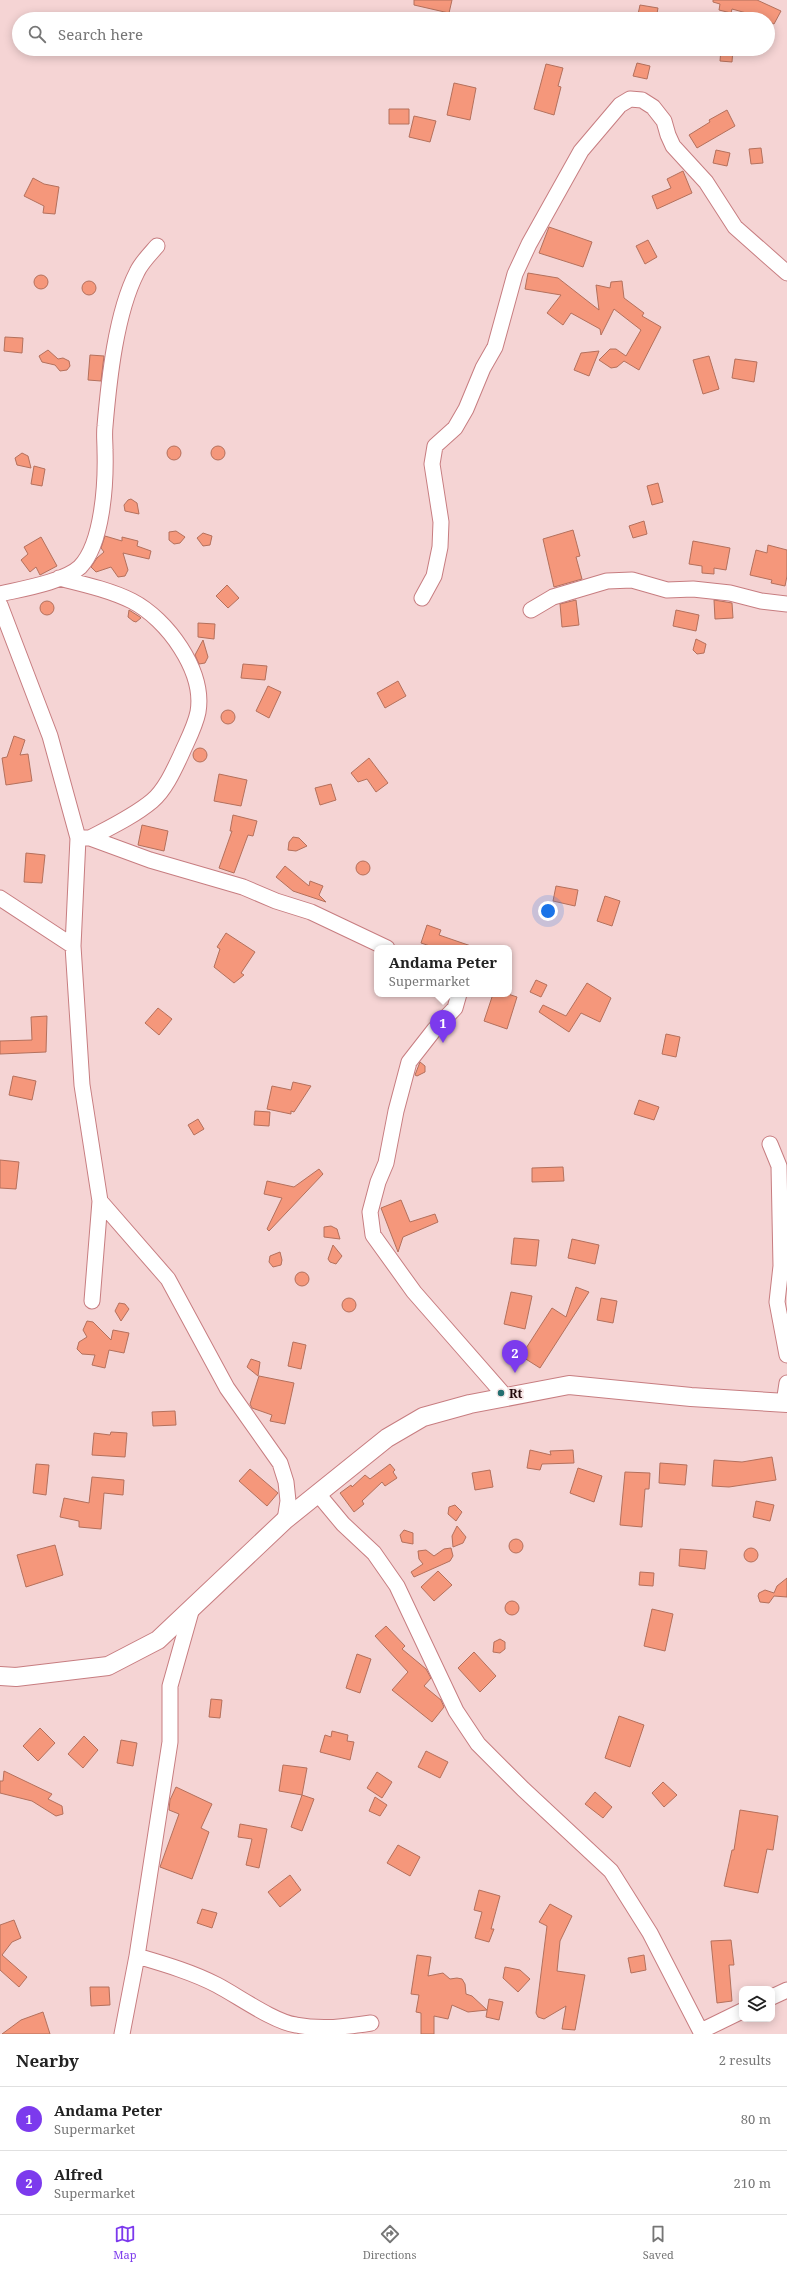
<!DOCTYPE html>
<style>
:root{--surface:#fff;--page:#f2f2f2;--text:#222;--muted:#767676;--line:#e0e0e0;--accent:#7c3aed}
body{margin:0;font-family:"Noto Serif",serif;background:var(--page);color:var(--text)}
.controls{position:absolute;right:12px;bottom:12px;display:grid;overflow:hidden;border-radius:8px;box-shadow:0 2px 10px #0003}
.controls button{width:36px;height:36px;display:grid;place-items:center;padding:0;border:0;border-bottom:1px solid var(--line);background:var(--surface);color:var(--text);font:20px sans-serif}
.you{position:absolute;left:548px;top:911px;width:14px;height:14px;margin:-10px;border:3px solid #fff;border-radius:50%;background:#1a73e8;box-shadow:0 0 0 6px #1a73e833}
.badge{display:grid;place-items:center;width:26px;height:26px;border-radius:50%;background:var(--accent);color:#fff;font-size:13px;font-weight:700}
.pin{position:absolute;translate:-50% -33px;filter:drop-shadow(0 1px 2px #0008)}
.pin::after{content:'';position:absolute;top:21px;width:14px;height:12px;background:inherit;clip-path:polygon(0 0,100% 0,50% 100%)}
.popup{position:absolute;left:374px;top:945px;width:138px;height:52px;box-sizing:border-box;display:grid;place-content:center;border-radius:8px;background:var(--surface);filter:drop-shadow(0 1px 3px #0005);font-size:13px;white-space:nowrap;color:var(--muted)}
.popup b{font-size:15px;color:var(--text)}
.popup::after{content:'';position:absolute;left:50%;top:100%;margin-left:-8px;border:8px solid transparent;border-top-color:var(--surface)}
.list{margin:0;padding:0;list-style:none}
h2{display:flex;justify-content:space-between;align-items:center;height:52px;margin:0;padding:0 16px;font-size:17px}
h2 small{font-size:13px;font-weight:400;color:var(--muted)}
.list li{display:grid;grid-template-columns:26px 1fr auto;gap:12px;align-items:center;box-sizing:border-box;height:64px;padding:0 16px;border-top:1px solid var(--line)}
.list b{display:block;font-size:15px;white-space:nowrap}
.list p{margin:0;font-size:13px;white-space:nowrap;color:var(--muted)}
.list em{font-size:13px;font-style:normal;color:var(--muted)}
.icon{flex:none;width:22px;height:22px;fill:none;stroke:currentColor;stroke-width:2;stroke-linecap:round;stroke-linejoin:round}
.map{position:relative;flex:none;width:787px;height:2034px;overflow:hidden}
.search{position:absolute;background:var(--surface);box-shadow:0 2px 10px #0003;left:12px;right:12px;top:12px;height:44px;display:flex;align-items:center;gap:10px;box-sizing:border-box;padding:0 14px;border-radius:22px;color:var(--muted);font-size:15px}
.sheet{height:180px;background:var(--surface)}
nav{display:flex;justify-content:space-around;align-items:center;box-sizing:border-box;height:56px;border-top:1px solid var(--line);background:var(--surface);font-size:11px;color:var(--muted)}
nav a{display:grid;justify-items:center;gap:2px}
nav .on{color:var(--accent)}
.map>svg:first-child{display:block}
.building{fill:#f5977b;stroke:#b4705c}
.lines{fill:none;stroke-linecap:round;stroke-linejoin:round}
.minor-casing{stroke:#c77d80;stroke-width:17}
.tertiary-casing{stroke:#c77d80;stroke-width:20}
.minor{stroke:#fff;stroke-width:15}
.tertiary{stroke:#fff;stroke-width:18}
.poi-dot{fill:#246f71;stroke:#f7e6e6;stroke-width:1.5}
.labels{text-anchor:middle;dominant-baseline:central;stroke-width:4;stroke-linejoin:round;paint-order:stroke}
.poi-label{font-size:12px;font-weight:bold;fill:#22080a;stroke:#f7e6e6;text-anchor:start}
</style>
<div class="map">
<svg width="787" height="2034" viewBox="0 0 787 2034">
<rect width="100%" height="100%" fill="#f5d4d4"/>
<path class="building" d="M414,0h38l-3,13 -35,-8z
M713,0h44l24,11 -7,13 -6,-3v-2l-36,-10 -1,4 -12,-3 1,-6 -7,-2z
M640,5l18,3 -2,11h-19z
M721,49h12l-1,13 -12,-1z
M637,63l13,3 -3,13 -14,-3z
M546,64l17,4 -5,18 3,1 -7,28 -20,-6z
M454,83l22,5 -6,32 -23,-5z
M389,109h20v15h-20z
M727,110l8,16 -38,22 -8,-13 21,-13 -1,-2z
M414,116l22,5 -6,21 -21,-5z
M761,148l2,15 -12,1 -2,-15z
M716,150l14,3 -3,13 -14,-3z
M683,171l9,22 -35,16 -5,-13 19,-8 -4,-9z
M33,178l11,6 15,3 -4,27 -12,-1 1,-7 -20,-10z
M549,227l43,15 -9,25 -44,-14z
M648,240l9,17 -12,7 -9,-18z
M528,273l30,5 41,32 -3,-25 14,3 1,-6 11,-1 2,17 20,15 -2,3 19,11 -22,43 -15,-9 -7,6 -6,1 -12,-8 11,-11h6l10,7 15,-26 -27,-21 -13,26 -1,-6 -29,-16 -8,12 -16,-12 14,-18 -36,-6z
M34 282a7 7 0 1 1 14 0a7 7 0 1 1-14 0Z
M82 288a7 7 0 1 1 14 0a7 7 0 1 1-14 0Z
M5,337l18,1 -1,15 -18,-2z
M48,350l10,9 5,-1 6,3 1,5 -3,4 -7,1 -5,-6 -13,-3 -3,-6z
M599,351l-10,25 -15,-6 7,-17z
M90,355l14,1 -3,25 -13,-1z
M709,356l10,33 -16,5 -10,-34z
M735,359l22,3 -3,20 -22,-4z
M211 453a7 7 0 1 1 14 0a7 7 0 1 1-14 0Z
M167 453a7 7 0 1 1 14 0a7 7 0 1 1-14 0Z
M22,453l6,3 3,12 -14,-3 -2,-7z
M34,466l11,3 -3,17 -11,-2z
M658,483l5,19 -11,3 -5,-19z
M131,499l6,4 2,11 -14,-3 -1,-6 4,-5z
M644,521l3,13 -14,4 -4,-12z
M573,530l7,26 -4,1 6,22 -28,8 -11,-48z
M176,531l9,6 -5,6 -6,1 -5,-4v-8z
M203,533l9,3 -2,9 -7,1 -6,-8z
M105,536l17,5v-4l16,4 -1,5 14,5 -2,8 -26,-6 5,17 -3,6 -7,1 -7,-10 -15,5 -5,-5 6,-9 7,-6 -3,-4z
M41,537l16,29 -17,9 -4,-8 -6,5 -9,-12 7,-6 -4,-7z
M693,541l37,7 -4,22 -12,-2v6l-12,-1v-7l-13,-2z
M768,545l19,5v26l-2,10 -14,-3 1,-3 -22,-5 6,-25 11,3z
M227,585l12,13 -11,10 -12,-12z
M576,600l3,25 -17,2 -2,-23z
M714,600l18,3 1,15 -18,1z
M40 608a7 7 0 1 1 14 0a7 7 0 1 1-14 0Z
M129,610l11,7 1,1 -5,4 -3,-1 -5,-4z
M676,610l23,5 -3,16 -23,-5z
M198,623l17,1 -1,15 -16,-2z
M696,639l10,5 -2,9 -7,1 -4,-4z
M203,640l5,17 -3,6 -6,1 -4,-9z
M243,664l24,2 -2,14 -24,-2z
M398,681l8,15 -21,12 -8,-15z
M268,686l13,6 -12,26 -13,-7z
M221 717a7 7 0 1 1 14 0a7 7 0 1 1-14 0Z
M14,736l11,4 -5,15 8,-1 4,27 -26,4 -4,-27 5,-1z
M193 755a7 7 0 1 1 14 0a7 7 0 1 1-14 0Z
M369,758l19,25 -12,9 -9,-13 -9,3 -7,-9z
M219,774l28,6 -6,26 -27,-5z
M331,784l5,16 -16,5 -5,-17z
M233,815l24,6 -4,15 -5,-1 -14,38 -15,-5 13,-37h-2z
M142,825l26,6 -4,20 -26,-6z
M293,837l6,1 8,8 -11,5 -8,-1 1,-8z
M26,853l19,2 -3,28 -18,-1z
M356 868a7 7 0 1 1 14 0a7 7 0 1 1-14 0Z
M285,866l24,20 1,-5 13,5 -4,9 7,7 -33,-11 -17,-14z
M556,886l22,4 -3,16 -22,-5z
M605,896l15,5 -8,25 -15,-5z
M427,925l14,5 -2,5 32,11 -1,2h-34l-15,-5z
M226,933l29,19 -14,21 3,2 -10,8 -20,-16 6,-18 -3,-2z
M536,980l11,5 -6,12 -11,-5z
M587,983l24,15 -11,24 -19,-9 -12,19 -30,-20 4,-7 23,11z
M493,994h15l9,3 -10,32 -23,-8z
M158,1008l14,11 -13,16 -14,-12z
M47,1016l-1,36 -46,2v-13l32,-1 -1,-23z
M666,1034l14,3 -4,20 -14,-3z
M420,1062l5,4v6l-8,4 -2,-1z
M13,1076l23,5 -4,19 -23,-5z
M293,1082l18,4 -17,26 -3,-1v3l-24,-5 5,-23 19,4z
M639,1100l20,7 -5,13 -20,-6z
M255,1111l15,1 -1,14 -15,-1z
M198,1119l6,10 -10,6 -6,-10z
M0,1160l19,2 -3,27 -16,-1z
M563,1167l1,14 -32,1v-14z
M319,1169l4,5 -54,57 -2,-2 15,-31 -18,-4 3,-13 27,6z
M401,1200l9,22 25,-8 3,8 -35,15 -5,15 -17,-44z
M331,1226l6,3 3,10 -16,-2v-10z
M514,1238l25,2 -3,26 -25,-2z
M572,1239l27,6 -4,19 -27,-6z
M333,1245l9,11 -6,8 -6,-2 -2,-3z
M280,1252l2,8 -1,5 -8,2 -4,-5 1,-6z
M295 1279a7 7 0 1 1 14 0a7 7 0 1 1-14 0Z
M576,1287l13,5 -49,76 -19,-12 31,-48 14,9z
M511,1292l21,4 -7,33 -21,-5z
M601,1298l16,3 -4,22 -16,-3z
M342 1305a7 7 0 1 1 14 0a7 7 0 1 1-14 0Z
M119,1303l6,1 4,5 -8,12 -6,-10z
M87,1321l6,1 18,18 2,-10 16,3 -5,20 -15,-3 -4,18 -13,-3 3,-10 -13,-1 -5,-5 2,-7 8,-5 -4,-7z
M293,1342l13,3 -5,24 -13,-3z
M251,1359l9,3 -2,14 -11,-9z
M259,1376l35,7 -9,41 -15,-3 2,-6 -20,-7 -2,-4z
M175,1411l1,14 -23,1 -1,-14z
M111,1432l16,1 -2,24 -33,-2 2,-22 16,2z
M530,1450l21,5 -1,-4 23,-1 1,13 -32,1 -2,6 -13,-2z
M772,1457l4,23 -47,7 -17,-1 2,-26 28,2z
M660,1463l27,2 -2,20 -26,-2z
M36,1464l13,1 -3,30 -13,-2z
M390,1464l5,6 -2,2 4,6 -12,8 -3,-4 -20,19 2,3 -10,8 -14,-19 11,-8 1,2 13,-12 5,4z
M578,1468l24,8 -8,26 -24,-9z
M250,1469l28,24 -11,13 -28,-25z
M490,1470l3,17 -18,3 -3,-17z
M625,1472l25,1 -1,16h-4l-3,38 -22,-2z
M92,1477l32,3 -1,15 -19,-2 -3,36 -22,-2v-6l-19,-4 4,-19 25,5z
M756,1501l18,4 -4,16 -17,-4z
M455,1505l7,7 -6,9 -8,-7 1,-7z
M457,1526l9,11 -3,6 -10,4 -1,-11z
M404,1530l9,3v11l-11,-2 -2,-7z
M509 1546a7 7 0 1 1 14 0a7 7 0 1 1-14 0Z
M55,1545l8,30 -37,12 -9,-32z
M451,1548l2,8 -3,5 -36,16 -3,-5 12,-8 -4,-5 -1,-8 8,-1 8,6 10,-7z
M744 1555a7 7 0 1 1 14 0a7 7 0 1 1-14 0Z
M680,1549l27,2 -2,18 -26,-3z
M438,1571l14,14 -18,16 -13,-14z
M640,1572l14,1 -1,13 -14,-1z
M787,1578v19l-13,-1 -5,7 -9,-1 -2,-6 1,-3 6,-3 9,3 3,-7z
M505 1608a7 7 0 1 1 14 0a7 7 0 1 1-14 0Z
M652,1609l21,5 -8,37 -21,-5z
M386,1626l19,20 -3,3 24,20 5,9 -7,8 17,14 3,7 -12,15 -40,-32 16,-18 -33,-36z
M500,1639l5,3v7l-5,4 -7,-1 1,-10z
M474,1652l22,24 -16,16 -22,-24z
M357,1654l14,5 -11,34 -14,-5z
M211,1699l11,1 -2,18 -11,-1z
M619,1716l25,9 -14,42 -25,-9z
M40,1728l15,15 -17,18 -15,-15z
M332,1731l16,4 -1,6 7,1 -4,18 -30,-8 5,-17 6,2z
M84,1736l14,14 -15,18 -15,-14z
M121,1740l16,3 -4,23 -16,-3z
M426,1751l22,11 -8,16 -22,-11z
M283,1765l24,3 -5,27 -23,-4z
M4,1771l48,23 -4,5 14,7 1,8 -7,2 -24,-15 -32,-8v-12h3z
M377,1772l15,10 -10,16 -15,-10z
M663,1782l14,13 -13,12 -12,-14z
M176,1787l36,17 -11,24 8,4 -17,47 -32,-12 19,-53 -10,-4 1,-10z
M595,1792l17,15 -9,11 -18,-14z
M302,1795l12,4 -12,32 -11,-4z
M375,1797l12,8 -7,11 -11,-5z
M740,1810l38,6 -5,34 -6,-1 -9,44 -34,-7 8,-36h2z
M240,1824l27,5 -8,39 -13,-3 6,-26 -14,-2z
M398,1845l22,12 -10,19 -23,-13z
M290,1875l11,15 -21,17 -12,-15z
M479,1890l21,6 -9,33h3l-5,13 -14,-4 7,-26 -8,-2z
M550,1904l22,12 -12,25 -3,30 28,4 -10,55 -13,-1 4,-23 -22,13 -6,-2 -2,-4 11,-87 -8,-4z
M202,1909l15,4 -5,15 -15,-5z
M14,1920l7,18 -9,4 -10,13 25,22 -8,10 -19,-17v-45z
M731,1940l3,25h-5l3,36 -15,2 -6,-62z
M417,1955l14,2 -3,19 15,-3 7,6 7,-1 5,1 3,5 1,10 6,2 15,14 -19,2 -16,-7 -4,14 -14,-3v18h-13v-21l-5,-1 3,-17 -8,-1z
M644,1955l2,15 -15,3 -3,-15z
M505,1967l15,3 10,9 -12,13 -15,-14z
M90,1987h19l1,18 -19,1z
M489,1999l14,3 -4,18 -13,-3z
M43,2012l7,22h-48l19,-14z"/>
<g class="lines">
<defs>
<path id="minor" d="M59,578c24,6 51,12 73,23 35,18 73,70 66,111 -3,15 -11,29 -17,43 -7,15 -16,35 -29,46 -18,15 -41,26 -62,37
M0,594c21,-5 64,-12 80,-27 23,-24 26,-85 25,-117 0,-8 -1,-16 0,-24 4,-47 11,-113 32,-154 4,-9 13,-18 20,-26
M422,598l12,-22 6,-29 1,-25 -9,-58 3,-18 20,-18 11,-19 17,-41 12,-21 20,-73 14,-30 52,-93 39,-46 10,-6 12,1 11,7 11,14 4,14 5,11 33,36 29,45 52,46
M0,605l50,131 28,102 -5,108 9,139 18,116 -8,100
M531,610l22,-13 54,-16 25,-1 35,10 26,-1 37,4 31,8 26,3
M83,838h7l60,22 93,27 33,14 35,11 76,36
M0,898l73,48
M459,994l-4,14 -21,22 -25,32 -13,49 -10,52 -8,19 -8,30 3,23 41,57 92,105
M770,1144l9,22 2,100 -4,36 10,53
M100,1201l68,78 59,109 53,75 6,19 2,19 -3,19
M784,1403l3,-20
M318,1494l25,30 31,29 23,33 59,125 22,33 45,45 88,82 39,62 52,101
M137,1956c27,8 55,16 80,29 21,11 57,37 79,40 25,5 50,2 75,-2
M772,1997l15,-7
M701,2031l41,-20
M122,2034l15,-78 33,-214v-56l22,-78"/>
<path id="tertiary" d="M0,1676l16,1 92,-11 50,-26 127,-120 102,-82 36,-21 47,-13 99,-19 122,12 96,6"/>
</defs>
<use href="#minor" class="minor-casing"/>
<use href="#tertiary" class="tertiary-casing"/>
<use href="#minor" class="minor"/>
<use href="#tertiary" class="tertiary"/>
</g>
<circle class="poi-dot" cx="501" cy="1393" r="4"/>
<g class="labels">
<g class="poi-label">
<text x="509" y="1393">Rt</text>
</g>
</g>
</svg>
<div class="controls">
<button><svg class="icon" aria-label="layers" viewBox="0 0 24 24"><path d="M12 4l9 5-9 5-9-5zM3 14l9 5 9-5"/></svg></button>
</div>
<div class="you"></div>
<div class="pin badge" style="left:443px;top:1043px">1</div>
<div class="popup"><b>Andama Peter</b>Supermarket</div>
<div class="pin badge" style="left:515px;top:1373px">2</div>
<div class="search"><svg class="icon" aria-label="search" viewBox="0 0 24 24"><circle cx="10" cy="10" r="6"/><path d="M15 15l6 6"/></svg>Search here</div>
</div>
<section class="sheet">
<h2>Nearby<small>2 results</small></h2>
<ul class="list">
<li><span class="badge">1</span><div><b>Andama Peter</b><p>Supermarket</p></div><em>80 m</em></li>
<li><span class="badge">2</span><div><b>Alfred</b><p>Supermarket</p></div><em>210 m</em></li>
</ul>
</section>
<nav>
<a class="on"><svg class="icon" aria-label="map" viewBox="0 0 24 24"><path d="M3 6l6-2 6 2 6-2v14l-6 2-6-2-6 2zM9 4v14M15 6v14"/></svg>Map</a>
<a><svg class="icon" aria-label="directions" viewBox="0 0 24 24"><path d="M12 3l9 9-9 9-9-9zM9 14v-3h6M13 9l2 2-2 2"/></svg>Directions</a>
<a><svg class="icon" aria-label="saved" viewBox="0 0 24 24"><path d="M7 4h10v16l-5-4-5 4z"/></svg>Saved</a>
</nav>
